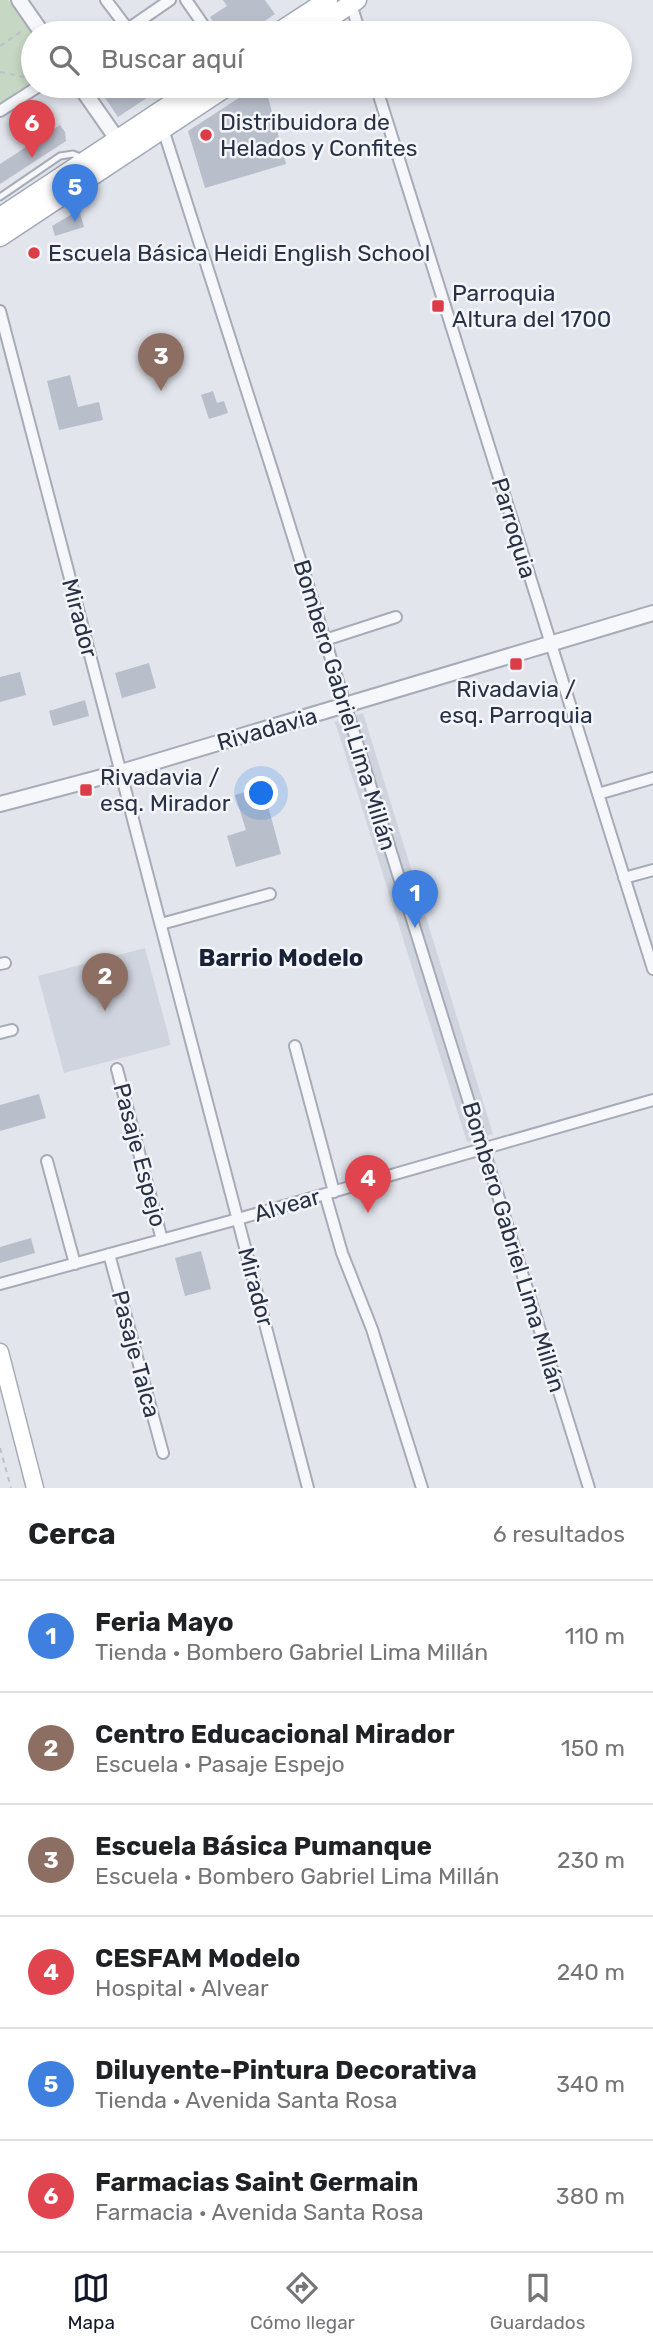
<!DOCTYPE html>
<html lang="es">
<meta charset="utf-8">
<style>
:root{--surface:#fff;--page:#f2f2f2;--text:#202124;--muted:#757577;--line:#e0e0e0;--accent:#111827}
body{margin:0;font-family:Rubik,sans-serif;background:var(--page);color:var(--text)}
.you{position:absolute;left:262px;top:794px;width:24px;height:24px;margin:-18px;border:5px solid #fff;border-radius:50%;background:#1a73e8;box-shadow:0 0 0 10px #1a73e833}
.badge{display:grid;place-items:center;width:46px;height:46px;border-radius:50%;background:var(--accent);color:#fff;font-size:23px;font-weight:700}
.pin{position:absolute;translate:-50% -58px;filter:drop-shadow(0 2px 4px #0008)}
.pin::after{content:'';position:absolute;top:37px;width:24px;height:21px;background:inherit;clip-path:polygon(0 0,100% 0,50% 100%)}
.list{margin:0;padding:0;list-style:none}
h2{display:flex;justify-content:space-between;align-items:center;height:91px;margin:0;padding:0 28px;font-size:30px}
h2 small{font-size:23px;font-weight:400;color:var(--muted)}
.list li{display:grid;grid-template-columns:46px 1fr auto;gap:21px;align-items:center;box-sizing:border-box;height:112px;padding:0 28px;border-top:2px solid var(--line)}
.list b{display:block;font-size:26px;white-space:nowrap}
.list p{margin:0;font-size:23px;white-space:nowrap;color:var(--muted)}
.list em{font-size:23px;font-style:normal;color:var(--muted)}
.icon{flex:none;width:38px;height:38px;fill:none;stroke:currentColor;stroke-width:2;stroke-linecap:round;stroke-linejoin:round}
.map{position:relative;flex:none;width:653px;height:1488px;overflow:hidden}
.search{position:absolute;background:var(--surface);box-shadow:0 4px 10px #0003;left:21px;right:21px;top:21px;height:77px;display:flex;align-items:center;gap:18px;box-sizing:border-box;padding:0 24px;border-radius:38px;color:var(--muted);font-size:26px}
.sheet{height:763px;background:var(--surface)}
nav{display:flex;justify-content:space-around;align-items:center;box-sizing:border-box;height:98px;border-top:2px solid var(--line);background:var(--surface);font-size:19px;color:var(--muted)}
nav a{display:grid;justify-items:center;gap:4px}
nav .on{color:var(--accent)}
.map>svg:first-child{display:block}
.built{fill:#d0d4de}
.green{fill:#c6d7c3}
.building{fill:#b9becb}
.lines{fill:none;stroke-linecap:round;stroke-linejoin:round}
.service-casing{stroke:#a6abb7;stroke-width:9}
.minor-casing{stroke:#a6abb7;stroke-width:14}
.tertiary-casing{stroke:#a6abb7;stroke-width:18}
.secondary-casing{stroke:#a6abb7;stroke-width:19}
.primary-casing{stroke:#a0a8b9;stroke-width:21}
.path{stroke:#bcc0c8;stroke-width:2;stroke-dasharray:5 5;stroke-linecap:butt}
.service{stroke:#f6f7fa;stroke-width:5}
.minor{stroke:#f6f7fa;stroke-width:10}
.tertiary{stroke:#f6f7fa;stroke-width:14}
.secondary{stroke:#fff;stroke-width:16}
.primary{stroke:#fff;stroke-width:18}
.poi-dot{fill:#dc3c47;stroke:#f3f5f9;stroke-width:2.5}
.labels{text-anchor:middle;dominant-baseline:central;stroke-width:5;stroke-linejoin:round;paint-order:stroke}
.poi-label{font-size:23px;fill:#283146;stroke:#f3f5f9;text-anchor:start}
.street-label{font-size:23px;fill:#283146;stroke:#f3f5f9}
.neighbourhood-label{font-size:24px;font-weight:bold;fill:#1a2237;stroke:#f3f5f9}
</style>
<div class="map">
<svg width="653" height="1488" viewBox="0 0 653 1488">
<rect width="100%" height="100%" fill="#e2e5ec"/>
<path class="built" d="M363,713l130,421 -26,8 -132,-420z
M145,948l26,97 -107,28 -26,-97z"/>
<path class="green" d="M0,0h8l26,33 -1,52 -33,22z"/>
<path class="building" d="M223,0h42l10,14 -28,19h-26l-11,-16 17,-11z
M97,86h16l8,11 18,-11h26l-47,31z
M257,86h8l21,78 -81,24 -17,-57z
M60,125l5,7 1,9 -66,43v-20z
M79,210l5,17 -29,9 -3,-10z
M70,375l8,32 21,-5 4,18 -44,10 -12,-49z
M213,391l4,12 7,-2 4,12 -19,6 -8,-24z
M149,663l7,25 -34,10 -7,-25z
M20,672l6,23 -26,7v-25z
M85,700l4,16 -36,10 -4,-15z
M263,787l18,67 -45,13 -9,-31 19,-6 -11,-35z
M39,1094l7,24 -46,13v-26z
M31,1238l4,15 -35,10v-16z
M201,1251l10,38 -26,7 -10,-38z"/>
<g class="lines">
<defs>
<path id="service" d="M0,197l60,-41 13,-2 10,4"/>
<path id="minor" d="M106,0l22,29
M186,0l23,33
M351,4l9,29
M122,33l48,-33
M376,86l277,883
M0,111l39,-25
M163,129l112,350 314,1009
M0,311l308,1177
M325,640l71,-23
M598,794l55,-16
M624,878l29,-8
M161,924l109,-30
M0,964l5,-1
M0,1033l12,-3
M295,1046l39,146
M117,1069l45,171
M47,1161l28,103
M325,1194l17,59 30,76 50,159
M109,1254l54,199
M0,1284l238,-65 415,-119"/>
<path id="tertiary" d="M19,0l23,33
M80,86l37,53 11,-2
M0,804l121,-32 532,-159"/>
<path id="secondary" d="M0,1352l35,136"/>
<path id="primary" d="M277,33l51,-33
M307,33l50,-33
M0,217l198,-131
M0,237l228,-151"/>
</defs>
<use href="#service" class="service-casing"/>
<use href="#minor" class="minor-casing"/>
<use href="#tertiary" class="tertiary-casing"/>
<use href="#secondary" class="secondary-casing"/>
<use href="#primary" class="primary-casing"/>
<path class="path" d="M0,46l22,-15
M0,72l29,6
M0,1448l11,40"/>
<use href="#service" class="service"/>
<use href="#minor" class="minor"/>
<use href="#tertiary" class="tertiary"/>
<use href="#secondary" class="secondary"/>
<use href="#primary" class="primary"/>
</g>
<g class="poi-dot">
<circle cx="206" cy="135" r="7"/>
<circle cx="34" cy="253" r="7"/>
<rect x="431" y="299" width="14" height="14" rx="3.5"/>
<rect x="509" y="657" width="14" height="14" rx="3.5"/>
<rect x="79" y="783" width="14" height="14" rx="3.5"/>
</g>
<g class="labels">
<g class="poi-label">
<text x="220" y="122">Distribuidora de<tspan x="220" dy="26">Helados y Confites</tspan></text>
<text x="48" y="253">Escuela Básica Heidi English School</text>
<text x="452" y="293">Parroquia<tspan x="452" dy="26">Altura del 1700</tspan></text>
<text x="516" y="689" text-anchor="middle">Rivadavia /<tspan x="516" dy="26">esq. Parroquia</tspan></text>
<text x="100" y="777">Rivadavia /<tspan x="100" dy="26">esq. Mirador</tspan></text>
</g>
<g class="street-label">
<text transform="translate(514 528) rotate(73)">Parroquia</text>
<text transform="translate(80 618) rotate(75)">Mirador</text>
<text transform="translate(345 705) rotate(73)">Bombero Gabriel Lima Millán</text>
<text transform="translate(267 729) rotate(-16)">Rivadavia</text>
<text transform="translate(140 1155) rotate(75)">Pasaje Espejo</text>
<text transform="translate(287 1205) rotate(-16)">Alvear</text>
<text transform="translate(514 1247) rotate(73)">Bombero Gabriel Lima Millán</text>
<text transform="translate(256 1287) rotate(75)">Mirador</text>
<text transform="translate(136 1354) rotate(75)">Pasaje Talca</text>
</g>
<g class="neighbourhood-label">
<text x="281" y="958">Barrio Modelo</text>
</g>
</g>
</svg>
<div class="you"></div>
<div class="pin badge" style="left:415px;top:928px;background:#3f7fe0">1</div>
<div class="pin badge" style="left:105px;top:1011px;background:#8d6e63">2</div>
<div class="pin badge" style="left:161px;top:391px;background:#8d6e63">3</div>
<div class="pin badge" style="left:368px;top:1213px;background:#e0444e">4</div>
<div class="pin badge" style="left:75px;top:222px;background:#3f7fe0">5</div>
<div class="pin badge" style="left:32px;top:158px;background:#e0444e">6</div>
<div class="search"><svg class="icon" aria-label="search" viewBox="0 0 24 24"><circle cx="10" cy="10" r="6"/><path d="M15 15l6 6"/></svg>Buscar aquí</div>
</div>
<section class="sheet">
<h2>Cerca<small>6 resultados</small></h2>
<ul class="list">
<li><span class="badge" style="background:#3f7fe0">1</span><div><b>Feria Mayo</b><p>Tienda · Bombero Gabriel Lima Millán</p></div><em>110 m</em></li>
<li><span class="badge" style="background:#8d6e63">2</span><div><b>Centro Educacional Mirador</b><p>Escuela · Pasaje Espejo</p></div><em>150 m</em></li>
<li><span class="badge" style="background:#8d6e63">3</span><div><b>Escuela Básica Pumanque</b><p>Escuela · Bombero Gabriel Lima Millán</p></div><em>230 m</em></li>
<li><span class="badge" style="background:#e0444e">4</span><div><b>CESFAM Modelo</b><p>Hospital · Alvear</p></div><em>240 m</em></li>
<li><span class="badge" style="background:#3f7fe0">5</span><div><b>Diluyente-Pintura Decorativa</b><p>Tienda · Avenida Santa Rosa</p></div><em>340 m</em></li>
<li><span class="badge" style="background:#e0444e">6</span><div><b>Farmacias Saint Germain</b><p>Farmacia · Avenida Santa Rosa</p></div><em>380 m</em></li>
</ul>
</section>
<nav>
<a class="on"><svg class="icon" aria-label="map" viewBox="0 0 24 24"><path d="M3 6l6-2 6 2 6-2v14l-6 2-6-2-6 2zM9 4v14M15 6v14"/></svg>Mapa</a>
<a><svg class="icon" aria-label="directions" viewBox="0 0 24 24"><path d="M12 3l9 9-9 9-9-9zM9 14v-3h6M13 9l2 2-2 2"/></svg>Cómo llegar</a>
<a><svg class="icon" aria-label="saved" viewBox="0 0 24 24"><path d="M7 4h10v16l-5-4-5 4z"/></svg>Guardados</a>
</nav>
